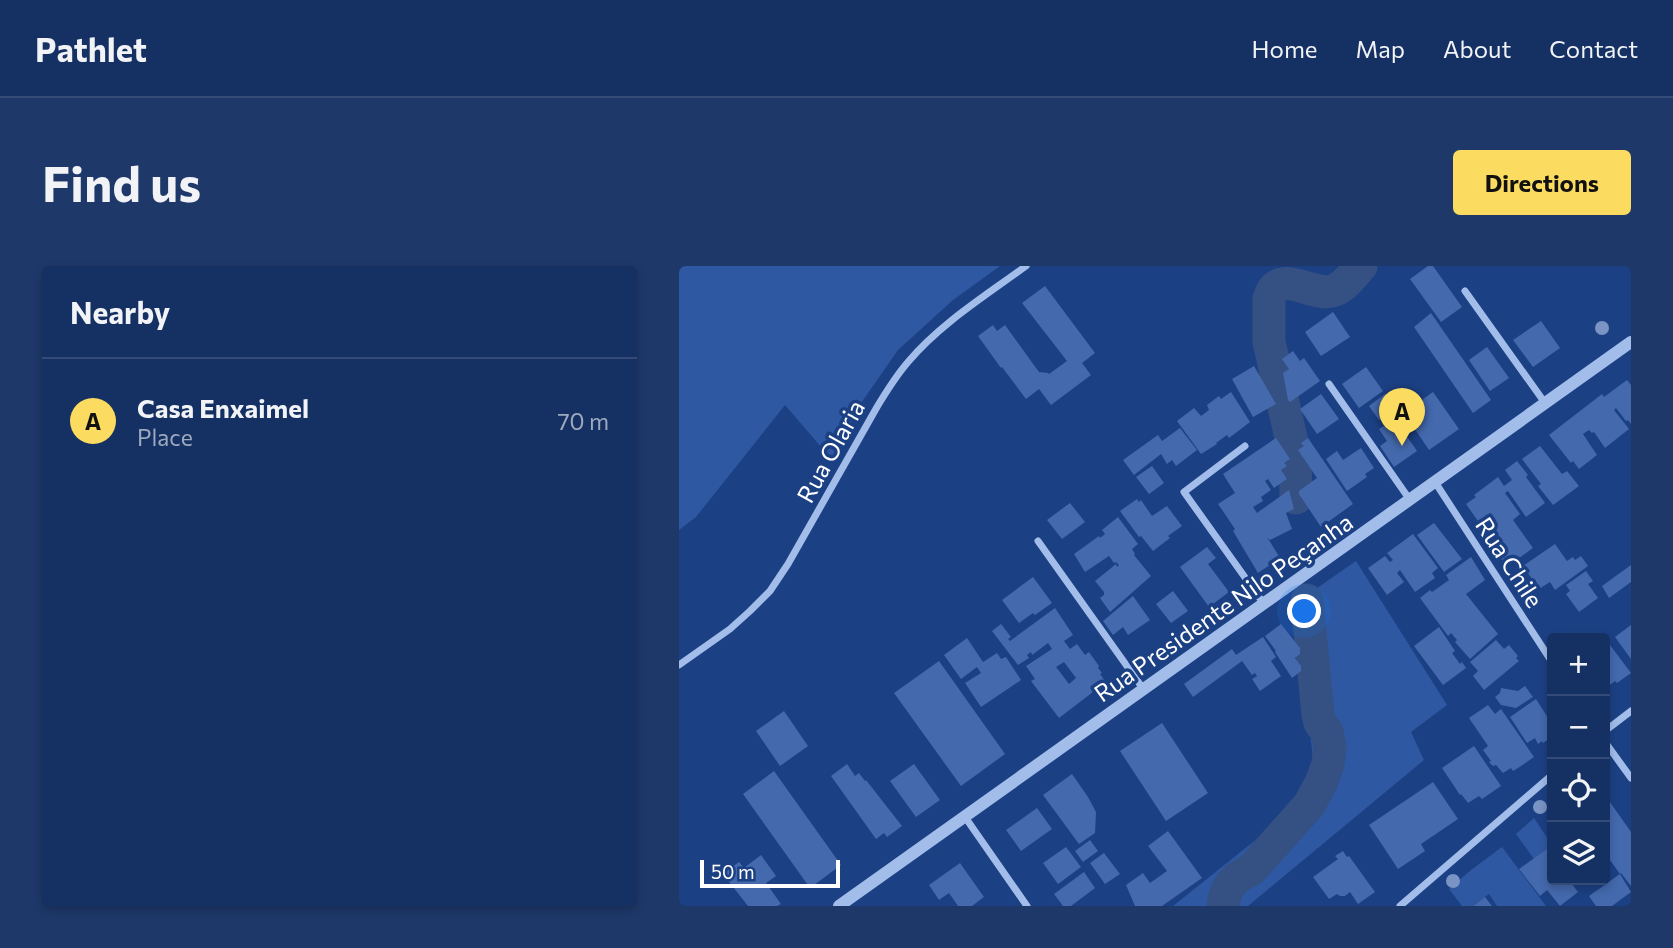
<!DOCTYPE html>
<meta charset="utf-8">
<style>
:root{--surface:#153063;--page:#1e3869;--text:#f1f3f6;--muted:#9da9be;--line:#344b78;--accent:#fbdc60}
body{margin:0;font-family:Commissioner,sans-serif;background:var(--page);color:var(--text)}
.controls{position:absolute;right:21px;bottom:21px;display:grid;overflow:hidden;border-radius:7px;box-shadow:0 4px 10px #0003}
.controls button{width:63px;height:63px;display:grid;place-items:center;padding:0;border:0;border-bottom:2px solid var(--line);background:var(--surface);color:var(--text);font:35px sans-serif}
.scale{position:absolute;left:21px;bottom:18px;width:140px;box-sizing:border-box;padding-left:7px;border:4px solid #fff;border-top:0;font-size:19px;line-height:24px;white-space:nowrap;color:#fff;-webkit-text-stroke:5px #1c4084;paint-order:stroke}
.you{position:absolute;left:626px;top:346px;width:24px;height:24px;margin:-18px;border:5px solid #fff;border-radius:50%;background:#1a73e8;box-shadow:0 0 0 10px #1a73e833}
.badge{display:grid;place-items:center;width:46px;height:46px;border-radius:50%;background:var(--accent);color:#111;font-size:23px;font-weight:700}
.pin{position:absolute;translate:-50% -58px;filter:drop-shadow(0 2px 4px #0008)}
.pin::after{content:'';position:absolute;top:37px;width:24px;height:21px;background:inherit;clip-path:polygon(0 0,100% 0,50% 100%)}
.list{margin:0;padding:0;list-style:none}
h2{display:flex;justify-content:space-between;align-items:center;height:91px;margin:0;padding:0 28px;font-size:30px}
h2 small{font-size:23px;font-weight:400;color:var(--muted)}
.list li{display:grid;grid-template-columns:46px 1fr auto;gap:21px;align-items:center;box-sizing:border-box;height:126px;padding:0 28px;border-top:2px solid var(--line)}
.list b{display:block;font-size:26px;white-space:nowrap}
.list p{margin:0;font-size:23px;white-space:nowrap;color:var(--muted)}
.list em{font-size:23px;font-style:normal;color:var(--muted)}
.icon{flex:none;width:38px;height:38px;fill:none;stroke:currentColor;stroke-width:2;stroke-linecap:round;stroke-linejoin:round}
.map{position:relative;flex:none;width:952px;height:640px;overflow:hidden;border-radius:7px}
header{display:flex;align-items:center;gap:42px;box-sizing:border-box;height:98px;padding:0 35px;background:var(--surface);border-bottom:2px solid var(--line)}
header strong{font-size:33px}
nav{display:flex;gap:38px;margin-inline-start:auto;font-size:24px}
.intro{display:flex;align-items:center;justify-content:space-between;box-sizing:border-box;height:168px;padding:0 42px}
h1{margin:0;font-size:49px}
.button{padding:18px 32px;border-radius:7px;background:var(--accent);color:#111;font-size:24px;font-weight:700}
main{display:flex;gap:42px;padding:0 42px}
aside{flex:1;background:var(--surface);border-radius:7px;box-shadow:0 4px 10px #0003}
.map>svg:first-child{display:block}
.green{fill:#2f58a2}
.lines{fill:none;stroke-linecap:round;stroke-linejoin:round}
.river{stroke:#355082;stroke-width:33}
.building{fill:#4469ad;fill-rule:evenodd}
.minor{stroke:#a2bdea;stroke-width:7}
.tertiary{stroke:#a2bdea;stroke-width:12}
.tree{fill:#7a94c4}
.labels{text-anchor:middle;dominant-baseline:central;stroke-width:7;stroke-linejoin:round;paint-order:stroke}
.street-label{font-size:24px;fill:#fff;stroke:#1c4084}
</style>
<header>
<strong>Pathlet</strong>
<nav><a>Home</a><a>Map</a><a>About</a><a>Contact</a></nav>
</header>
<div class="intro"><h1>Find us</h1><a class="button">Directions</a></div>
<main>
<aside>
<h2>Nearby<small></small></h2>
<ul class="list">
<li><span class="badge">A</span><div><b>Casa Enxaimel</b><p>Place</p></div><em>70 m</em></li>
</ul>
</aside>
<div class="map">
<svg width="952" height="640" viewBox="0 0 952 640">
<rect width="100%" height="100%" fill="#1c4084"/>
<path class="green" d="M0,0h321l-47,34 -55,50 -39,56 -25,56 -49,-57 -89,112 -17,13z
M677,295l91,144 -36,27 13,28 -176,146h-75l124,-99c10,-11 16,-22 17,-37l-17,-168z
M855,552l18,27 -18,14 -18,-25z
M823,581l44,59h-49l-8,-12 -16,12h-11l-13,-17 22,-19z"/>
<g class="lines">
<path class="river" d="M617,232l-1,-43 -26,-113v-43c9,-33 43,-2 63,-8 12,-3 21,-16 29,-25
M544,640c2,-19 10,-28 28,-36l58,-65 12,-22 7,-19 2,-17 -3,-15 -7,-9 -2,-8 -11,-115"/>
</g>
<path class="building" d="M749,0h5l29,41 -21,15 -31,-43z
M366,20l50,67 -13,10 9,12 -40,30 -12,-16 -13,10 -24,-32 -1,1 -23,-32 15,-11 4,6 8,-6 34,47 9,1 1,1 18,-13 -45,-58z
M654,46l17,25 -29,19 -16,-24z
M752,47l60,87 -18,13 -59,-86z
M862,55l19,27 -27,19 -20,-27z
M808,81l22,31 -19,13 -21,-31z
M614,85l7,10 4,-3 16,23 -30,21 -2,-2 -5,-27 6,-4 -7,-10z
M575,100l22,38 -23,13 -21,-38z
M687,101l17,24 -24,17 -17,-24z
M948,114l4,5v39l-3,-4 -2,1 -10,-13 -2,2 15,19 -24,19 -11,-16 -2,1 -3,-3 -6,4 14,21 -18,14 -6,-8 -2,2 -22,-28 53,-41 2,3z
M552,126l19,30 -21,16 -2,-3 -11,8 1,1 -16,10 -24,-33 17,-13 7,8 8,-6 -2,-5 12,-9 2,3z
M754,126l26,37 -30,21 -25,-37z
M642,128l18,25 -22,15 -17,-25z
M706,128l10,15 -16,11 -10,-14z
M716,153l22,32 -23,16 -14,-21 7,-5 -8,-12z
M501,162l17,22 -21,16 -4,-6 -5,4 -6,-10 -27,21 -11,-15 35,-25 4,6z
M597,172l14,21 -6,4 3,3 -6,4 6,9 -13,9 -6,-9 -3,2 6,9 -10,7 2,4 -10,6 4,6 32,-23 5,19 -8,4 6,16 -22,11 -3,-3 13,21 -22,15 -25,-42 2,-2 -17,-25 17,-11 -12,-19z
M629,172l45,66 -32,23 -22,-33v-3l18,-13 -19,-28 6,-4 -3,-3z
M861,180l22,28 5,-3 12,15 -26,19 -15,-19 3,-2 -19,-25z
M682,182l13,20 -9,6 2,3 -20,14 -21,-32 11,-8 6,9z
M838,195l11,14 -2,2 19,26 -19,14 -18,-26 -3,2 15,21 -7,6 20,28 -26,19 -14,-19 3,-1 -30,-43 10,-7 -2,-2 24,-18 6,9 8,-6 -7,-10z
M473,200l12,17 -15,11 -13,-17z
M458,233l2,3 2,-2 11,16 15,-10 15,20 -14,10 2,2 -17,13 -12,-15 -2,1 -19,-26z
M391,237l15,19 -23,17 -15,-19z
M439,251l20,27 -6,5 3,5 -1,1 17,21 -41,36 -10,-14 4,-3v-3l-9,-11 21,-17 1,3 2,-2 -3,-3 -2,1 -5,-7 -24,16 -11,-18 25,-18 1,2 5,-4 -3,-4z
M755,257l28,36 -18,13 -27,-37z
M734,268l25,34 -6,5 3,5 -20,14 -15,-22 -3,3 7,9 -17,13 -19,-27 17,-12 5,6 3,-2 -6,-7z
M876,278l12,17 6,-4 2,3 6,-4 7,10 -33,24 -5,-8 -11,7 -16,-23z
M528,281l9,11 -8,6 21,28 -20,15 -29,-40z
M792,291l14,23 -19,14 32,40 -28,25 -15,-17 2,-2 -6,-7 -3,3 -28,-38 10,-8 2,2 17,-12 -3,-5z
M952,299v17l-22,16 -7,-12z
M907,305l7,10 -5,3 10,14 -19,14 -13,-18 4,-3 -4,-6z
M354,311l19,26 -17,12 -2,-2 -14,10 -17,-23z
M494,325l15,20 -17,12 -15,-19z
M454,330l17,24 -22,15 -5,-8 -10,8 -10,-14z
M376,342l18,27 -9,6 6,8 7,-5 8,11 4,-3 10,14 -1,2 4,5 -2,1 6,8 -47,36 -28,-37 4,-2 -9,-13 26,-17 -4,-6 -16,12 -1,-3 -4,3 2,3 -11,7 -26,-34 9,-7 10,13 -3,2 2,2zM385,396l12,16 -7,6 -13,-17z
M602,358l19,24v6l-5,4 6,8v5l-9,7 -17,-26 1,-1 -11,-15z
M952,359v34l-16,-22z
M760,361l16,24 -3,2 8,11 2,-2 4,6 -23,17 -29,-39z
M584,371l13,20 -5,4 10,15 -21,15 -8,-12 5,-3 -2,-3 -3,2 -10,-14 -49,36 -9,-13 48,-35 4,6z
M288,372l16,24 14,-9 4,6 5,-2 15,23 -40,27 -16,-24 16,-10 -4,-6 -16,12 -17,-24z
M817,374l8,9 5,-4 9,11 -2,2 3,3 -35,29 -11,-14 5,-5 -8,-9z
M926,375l3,5 2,-1 21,28 -14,10 -2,-2 -10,8z
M260,395l66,93 -44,32 -67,-93z
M846,420l8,11 -17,11 -15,-3 -6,-8 5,-4 1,-5 17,3z
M857,433l16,25v13l-9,6 -1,-2 -4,3 -3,-6 -8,5 -17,-26z
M809,439l7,9 6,-5 33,48 -16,11 -5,3 -2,-3 -8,5 -7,-8 -3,1 -4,-4 2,-1 -8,-11 5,-4 -19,-28z
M105,445l24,35 -28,20 -24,-35z
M483,457l46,70 -42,28 -46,-70z
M795,480l27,40 -19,13 -3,-3 -11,7 -7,-9 -1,1 -18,-27z
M168,498l8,12 4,-3 6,8 1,-1 36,46 -15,11 -3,-4 -8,6 -45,-63z
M235,498l26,36 -24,17 -26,-36z
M95,505l67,94 -31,23 -67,-94z
M393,508l16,23 8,15 -1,21 -16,11 -36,-49z
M754,516l25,37 -37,25 4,7 -27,18 -29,-44z
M926,529l26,37v54l-10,-13 -1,1 -15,-21z
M358,542l15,21 -31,22 -15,-21z
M489,565l34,47 -40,28h-27l-9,-21 17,-12 7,10 17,-12 -19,-25z
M411,574l8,11 -15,11 -8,-11z
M387,581l15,20 -23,17 -15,-21z
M868,583l5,7v24h17l9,12 -18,14 -13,-16 -7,6 -21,-27z
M664,585l4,6 2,-1 26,36 -17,12 -8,-12 -5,4h-5l-3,-2 -8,5 -16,-22 25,-18 -3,-3z
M425,587l16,21 -15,10 -15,-21z
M82,589l15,21 -10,7 15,21 -4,2h-29l-25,-32 16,-12 5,6z
M281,597l24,34 -12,9h-14l-9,-13 -10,7 -10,-15z
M405,606l11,16 -24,18h-8l-9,-12z
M941,608l11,18 -19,14h-16l-7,-10z
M806,631l7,9h-19z"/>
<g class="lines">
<path class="minor" d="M786,25l80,112
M650,118l81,116
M566,180l-61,46 80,112
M756,216l117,180
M359,275l106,149
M0,399l51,-36 20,-18 20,-20 18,-27 89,-157c9,-15 19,-31 31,-45 32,-38 77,-66 118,-96
M926,465l26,-20
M926,476l26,36
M286,551l62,89
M721,640l152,-131"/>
<path class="tertiary" d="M160,640l792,-564"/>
</g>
<g class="tree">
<circle cx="923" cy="62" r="7"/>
<circle cx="861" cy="541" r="7"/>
<circle cx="774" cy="615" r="7"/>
</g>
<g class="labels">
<g class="street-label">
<text transform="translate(151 185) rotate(-61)">Rua Olaria</text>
<text transform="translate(831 296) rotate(57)">Rua Chile</text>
<text transform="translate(544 341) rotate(-35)">Rua Presidente Nilo Peçanha</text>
</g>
</g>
</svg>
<div class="controls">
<button>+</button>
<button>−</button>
<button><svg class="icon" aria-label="locate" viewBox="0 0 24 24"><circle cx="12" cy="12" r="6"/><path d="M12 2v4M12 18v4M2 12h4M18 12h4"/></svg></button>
<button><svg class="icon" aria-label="layers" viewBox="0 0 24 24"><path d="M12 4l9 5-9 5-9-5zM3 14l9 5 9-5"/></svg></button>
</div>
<div class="scale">50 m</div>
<div class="you"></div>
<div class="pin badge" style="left:723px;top:180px">A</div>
</div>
</main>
